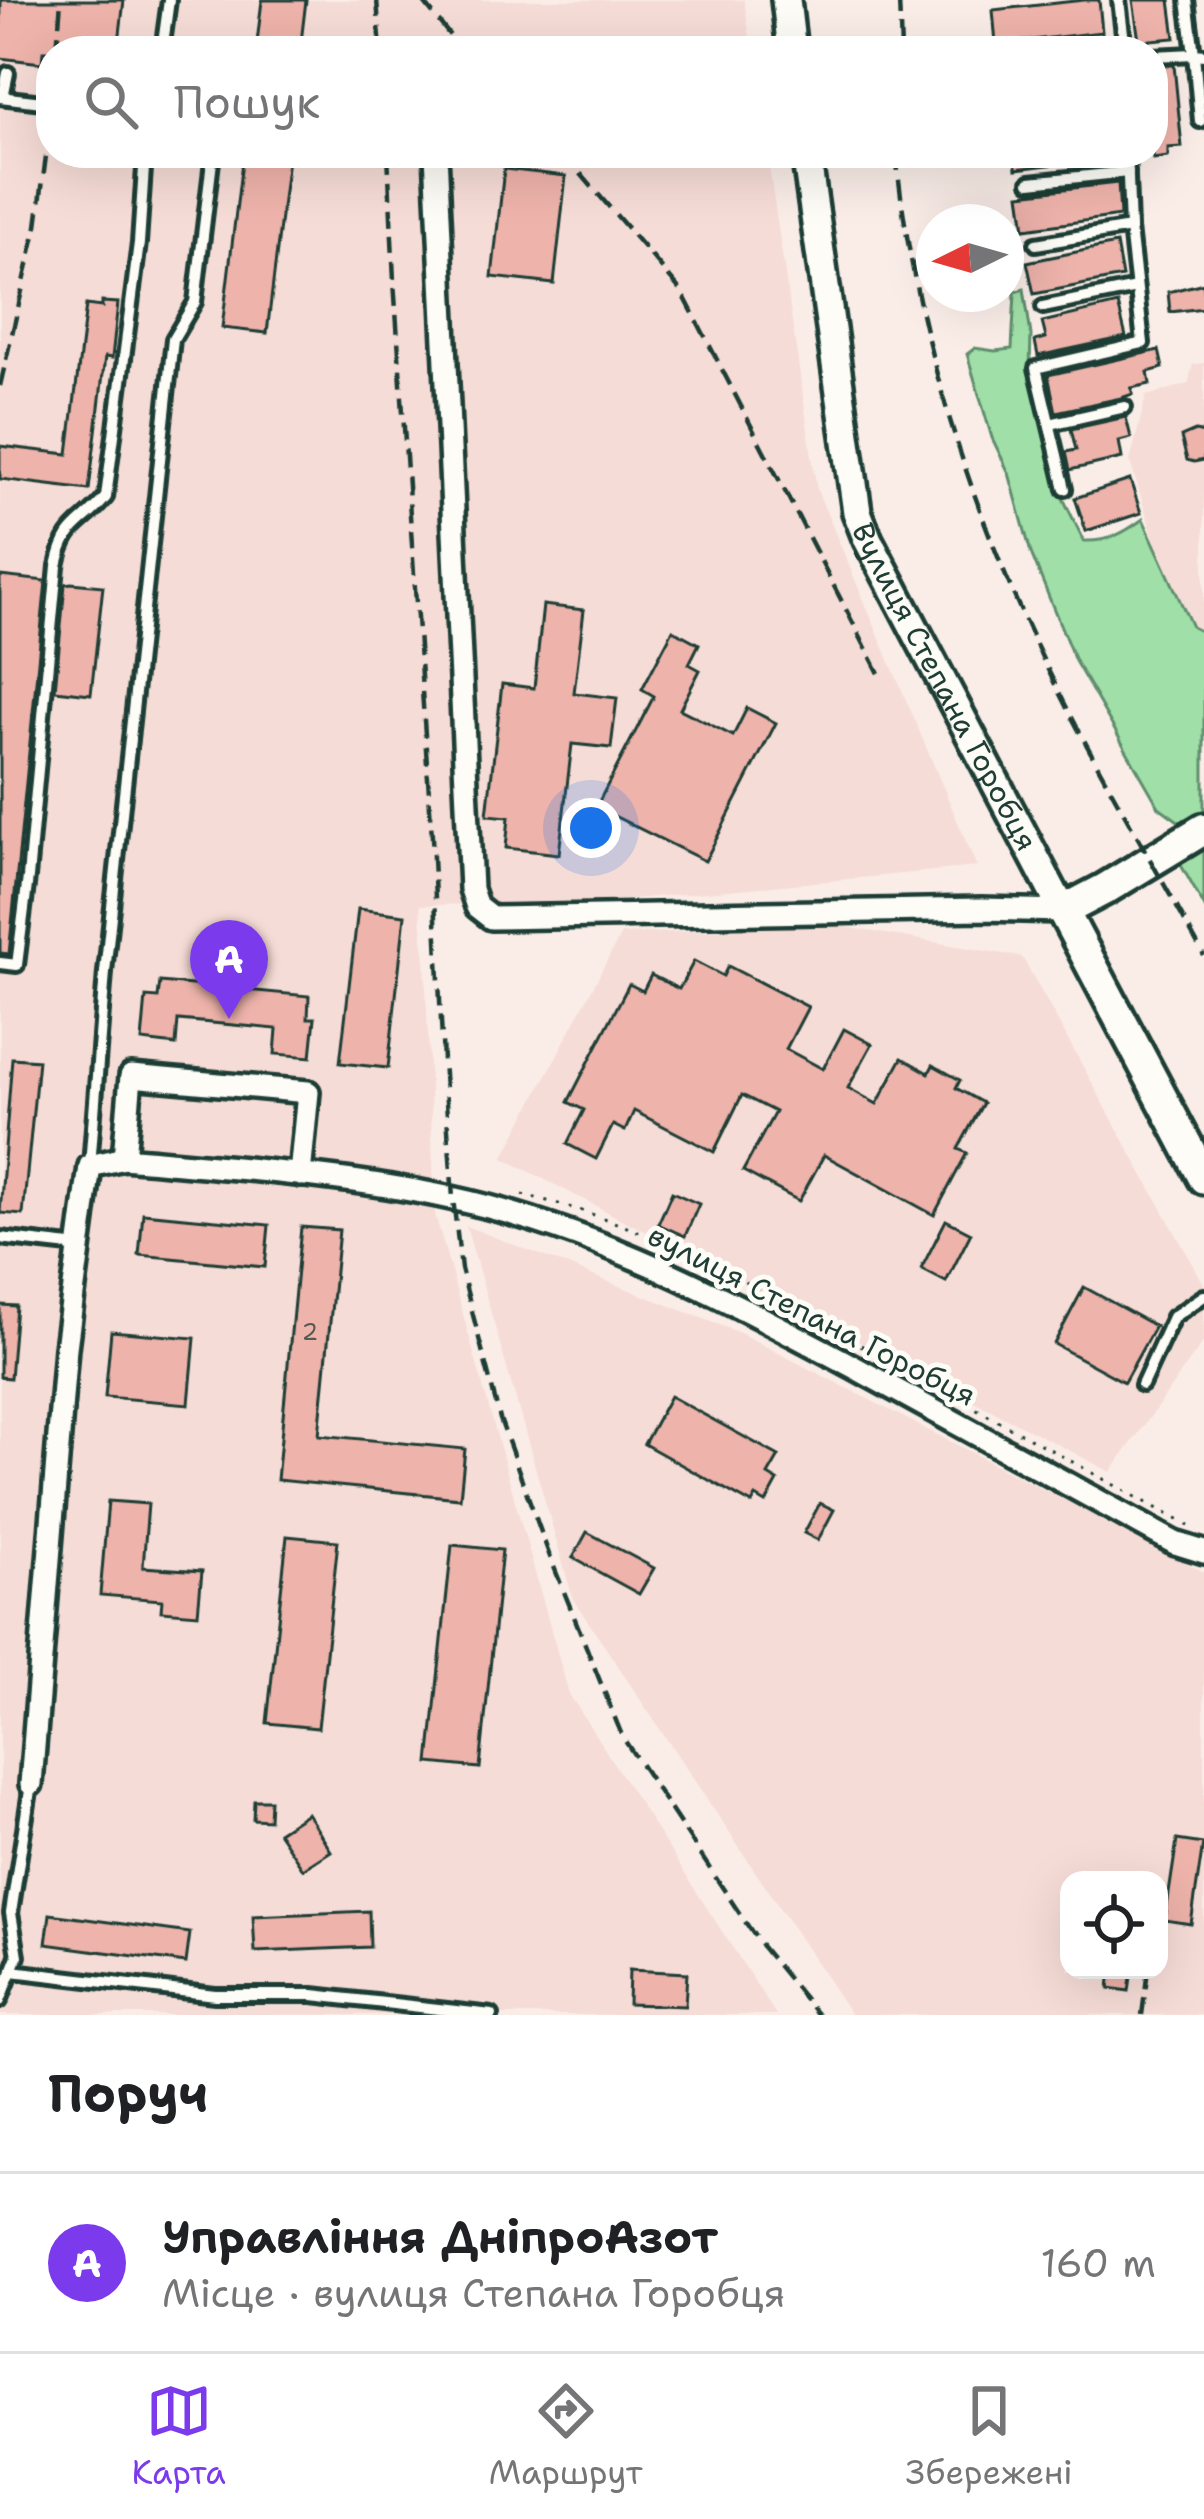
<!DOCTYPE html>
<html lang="uk">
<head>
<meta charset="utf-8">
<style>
	:root { --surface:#fff; --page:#f6f6f6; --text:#202124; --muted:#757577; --line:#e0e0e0; --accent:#7c3aed }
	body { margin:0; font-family:"Shantell Sans",sans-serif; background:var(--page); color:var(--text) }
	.controls { position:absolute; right:36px; bottom:36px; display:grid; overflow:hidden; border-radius:24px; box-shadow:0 12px 48px #0002 }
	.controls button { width:108px; height:108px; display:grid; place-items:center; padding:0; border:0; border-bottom:3px solid var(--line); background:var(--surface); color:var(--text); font:60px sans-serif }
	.compass { position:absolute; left:916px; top:204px; width:108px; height:108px; border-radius:50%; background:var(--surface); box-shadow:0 12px 48px #0002; rotate:265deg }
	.you { position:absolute; left:591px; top:828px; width:42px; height:42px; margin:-30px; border:9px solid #fff; border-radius:50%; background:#1a73e8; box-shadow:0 0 0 18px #1a73e833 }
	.badge { display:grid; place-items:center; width:78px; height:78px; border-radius:50%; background:var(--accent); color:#fff; font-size:39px; font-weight:700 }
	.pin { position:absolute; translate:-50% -99px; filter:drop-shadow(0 3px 6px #0008) }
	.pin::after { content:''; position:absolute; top:63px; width:42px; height:36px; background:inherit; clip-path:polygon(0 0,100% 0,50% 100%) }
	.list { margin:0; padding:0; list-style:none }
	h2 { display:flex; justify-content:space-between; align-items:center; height:156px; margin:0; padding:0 48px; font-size:51px }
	h2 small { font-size:39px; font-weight:400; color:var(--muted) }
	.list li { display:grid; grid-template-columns:78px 1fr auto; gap:36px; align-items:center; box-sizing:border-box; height:180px; padding:0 48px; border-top:3px solid var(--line) }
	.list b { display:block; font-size:45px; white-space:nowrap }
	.list p { margin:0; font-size:39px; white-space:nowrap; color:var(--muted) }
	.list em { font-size:39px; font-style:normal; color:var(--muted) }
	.icon { flex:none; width:66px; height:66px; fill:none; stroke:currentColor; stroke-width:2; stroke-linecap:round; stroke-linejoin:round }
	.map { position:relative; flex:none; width:1204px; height:2015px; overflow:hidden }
	.search { position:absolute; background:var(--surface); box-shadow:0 12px 48px #0002; left:36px; right:36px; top:36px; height:132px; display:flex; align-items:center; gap:30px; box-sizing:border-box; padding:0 42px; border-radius:48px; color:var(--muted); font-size:45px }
	.sheet { height:336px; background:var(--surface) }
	nav { display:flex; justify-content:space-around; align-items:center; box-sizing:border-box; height:168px; border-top:3px solid var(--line); background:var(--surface); font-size:33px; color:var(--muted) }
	nav a { display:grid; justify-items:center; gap:6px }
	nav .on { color:var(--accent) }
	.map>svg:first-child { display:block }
</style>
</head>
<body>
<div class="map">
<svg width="1204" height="2015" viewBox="0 0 1204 2015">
	<rect width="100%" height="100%" fill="#faede8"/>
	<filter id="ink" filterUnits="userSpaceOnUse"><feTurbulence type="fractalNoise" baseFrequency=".00833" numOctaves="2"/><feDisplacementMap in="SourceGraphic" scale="24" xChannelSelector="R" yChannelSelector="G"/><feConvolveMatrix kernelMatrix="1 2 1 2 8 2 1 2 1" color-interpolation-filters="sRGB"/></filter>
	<g filter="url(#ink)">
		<g fill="#f6dcd6" fill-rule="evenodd">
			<path d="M0,0H744L752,51H51V153H767L817,490L977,867L589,903L420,905L425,960L435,1214L569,1694L776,2015H0Z"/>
			<path d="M1204,363V644L1188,648L1130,462L1146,396L1188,384L1193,364Z"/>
			<path d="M833,925L1022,957L1204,1284V1341L1111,1472L503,1158L621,934Z"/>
			<path d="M466,1226L740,1333L1204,1572V2015H851L573,1599ZM1069,1880H1159V1970H1069Z"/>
		</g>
		<g fill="#a0dfa7" stroke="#608e6e" stroke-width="3">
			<path d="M1024,289L1031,335L1030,368L1059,490L1084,541C1108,542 1124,533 1143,519L1192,627L1204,633V812L1181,823L1159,807L1075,661L1031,553L1009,473L992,438L967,354L975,348L995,351L1012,349L1015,292Z"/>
			<path d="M1204,842V906L1177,858Z"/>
		</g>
		<g fill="#eeb3ab" stroke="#1f3d34" stroke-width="3">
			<path d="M1,0H124L118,51H43L42,63L0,58Z"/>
			<path d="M262,0H306L300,51H256Z"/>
			<path d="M1084,0H1099L1102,32L996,44L993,10Z"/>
			<path d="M1133,0H1170L1175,38L1139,41Z"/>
			<path d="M1158,65H1174L1182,147L1168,148V157L1153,159V76L1159,75Z"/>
			<path d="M243,153L288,158L267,333L222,328Z"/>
			<path d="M1015,153H1073V162L1016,169Z"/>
			<path d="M504,169L566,176L554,284L492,277Z"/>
			<path d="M1118,183L1120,216L1025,229L1020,194Z"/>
			<path d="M1116,244L1122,277L1034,294L1027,262Z"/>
			<path d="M1204,283V308L1170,312L1168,292Z"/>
			<path d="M102,302L118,303L112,358L105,357L89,490L0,479V446L68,454L86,305L102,307Z"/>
			<path d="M1118,304L1126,337L1038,356L1035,341L1046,338L1042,322Z"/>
			<path d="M1159,350L1163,368L1148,372L1150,384L1131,388L1133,394L1121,398L1056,412L1048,375Z"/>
			<path d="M1126,417L1131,438L1119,441L1122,458L1070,470L1066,452L1076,450L1071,429Z"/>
			<path d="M1195,431L1204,433V460L1194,462L1187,460L1181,437Z"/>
			<path d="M1130,480L1141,513L1086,531L1075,498Z"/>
			<path d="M0,576L46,581L9,954L0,953Z"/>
			<path d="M71,583L103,586L91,694L55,690L65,584Z"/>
			<path d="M543,605L584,610L574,693L617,698L611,748L572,744L559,854L506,848L509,817L487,815L502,684L534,688Z"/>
			<path d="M673,630L699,644L689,664L700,670L680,709L733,736L747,708L776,723L705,861L596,807L654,696L642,689Z"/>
			<path d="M358,909L405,915L388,1068L340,1063Z"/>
			<path d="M694,961L723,976L728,966L808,1007L786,1049L823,1069L844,1029L872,1044L848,1088L877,1104L902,1058L929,1073L933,1065L960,1080L956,1088L983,1103L958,1149L967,1153L934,1215L824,1155L799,1201L743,1171L775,1112L742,1095L714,1152L634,1111L625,1131L613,1125L596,1159L567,1144L584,1110L568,1102L629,984L643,991L651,975L679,989Z"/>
			<path d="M160,982L309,996L308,1018H315L311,1057L275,1054L277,1029L178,1020L176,1045L142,1041L146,997L158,998Z"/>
			<path d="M12,1058L38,1060L23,1215L0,1213Z"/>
			<path d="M672,1192L699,1204L685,1236L658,1224Z"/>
			<path d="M143,1213L269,1225L265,1267L139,1255Z"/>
			<path d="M946,1220L971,1233L946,1282L921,1269Z"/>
			<path d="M301,1227L339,1230L319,1435L465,1449L460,1498L277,1480Z"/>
			<path d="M1084,1287L1155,1326L1124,1382L1054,1344Z"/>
			<path d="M0,1305L16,1306L10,1378L0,1377Z"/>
			<path d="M111,1331L195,1338L189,1404L105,1397Z"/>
			<path d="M670,1396L779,1456L768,1475L778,1481L766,1503L756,1497L752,1504L644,1444Z"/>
			<path d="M108,1501L148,1504L143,1567L202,1571L198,1614L161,1611L162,1600L100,1595Z"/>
			<path d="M820,1503L834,1510L818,1540L804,1533Z"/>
			<path d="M587,1532L654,1568L639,1594L573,1558Z"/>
			<path d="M287,1536L338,1541L318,1728L267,1723Z"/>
			<path d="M452,1545L502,1550L480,1768L429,1763Z"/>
			<path d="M254,1800H270L269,1820L253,1819Z"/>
			<path d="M307,1813L331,1851L303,1869L278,1832Z"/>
			<path d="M1177,1840L1203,1844L1191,1924L1165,1920Z"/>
			<path d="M369,1911L370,1947L255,1952L253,1916Z"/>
			<path d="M50,1914L190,1933L186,1963L46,1944Z"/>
			<path d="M629,1970L687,1973L685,2006L628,2004Z"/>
			<path d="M1111,1970H1132L1129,1991L1109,1988Z"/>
		</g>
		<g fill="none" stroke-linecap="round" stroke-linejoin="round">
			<defs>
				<g id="service">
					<path d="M1119,0L1125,50"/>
					<path d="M1187,0L1194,54L1204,55"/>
					<path d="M162,51L169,0"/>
					<path d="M1061,51L1124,44"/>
					<path d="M1153,56L1194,54L1200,121"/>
					<path d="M0,97L51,103"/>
					<path d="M3,97L8,73"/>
					<path d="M1030,182L1128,172"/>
					<path d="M1036,244L1130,228"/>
					<path d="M1043,307L1136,288"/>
					<path d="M1050,424L1125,407"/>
					<path d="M1065,489L1036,368L1143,343L1130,228L1127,153"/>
					<path d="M0,963L17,965L28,877L57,566C66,522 81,528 106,497L139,243L145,153"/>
					<path d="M90,1166L105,972L173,339L195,302L213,153"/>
					<path d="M0,1238L79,1247"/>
					<path d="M1142,1385L1173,1317L1204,1296"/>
					<path d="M12,1971L215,1995H313L492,2015"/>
					<path d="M0,2001L18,1956L11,1913L31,1784"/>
				</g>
				<g id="minor">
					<path d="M436,153L471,889L477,907L491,918L982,909L1063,911"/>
					<path d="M300,1175L308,1092L131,1076L124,1158C233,1168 344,1175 451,1198C595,1229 726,1298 854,1367C961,1425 1068,1484 1175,1543L1204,1552"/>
					<path d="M31,1784L66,1348L90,1166L124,1158"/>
				</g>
				<g id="tertiary">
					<path d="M786,0L792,51"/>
					<path id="s1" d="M806,153L857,512L868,540L1063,911"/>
				</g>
				<path id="secondary" d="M1204,829L1105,889L1063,911L1204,1178"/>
			</defs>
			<use href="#service" stroke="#1f3d34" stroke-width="20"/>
			<use href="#minor" stroke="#1f3d34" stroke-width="30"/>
			<use href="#tertiary" stroke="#1f3d34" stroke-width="36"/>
			<use href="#secondary" stroke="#1f3d34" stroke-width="39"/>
			<path stroke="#1f3d34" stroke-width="3" stroke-dasharray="3 9" stroke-linecap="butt" d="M522,1195C645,1221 757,1288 866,1348C974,1407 1081,1467 1189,1526"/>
			<use href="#service" stroke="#fdfcf7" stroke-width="10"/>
			<use href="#minor" stroke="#fdfcf7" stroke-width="21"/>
			<use href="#tertiary" stroke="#fdfcf7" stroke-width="27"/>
			<use href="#secondary" stroke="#fdfcf7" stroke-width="30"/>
			<g stroke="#1f3d34" stroke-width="4.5" stroke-dasharray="18 9" stroke-linecap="butt">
				<path d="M377,0L381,51"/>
				<path d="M422,0L462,51"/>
				<path d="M899,0L901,51"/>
				<path d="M57,51L61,0"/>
				<path d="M388,153L394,281L432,837L443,1061L453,1198L461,1269L500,1419L550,1557L623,1738L762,1947L818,2015"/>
				<path d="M563,153L682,292L882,679"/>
				<path d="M896,153C915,345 979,537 1067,708C1111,792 1159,874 1204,956"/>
				<path d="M0,386L37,226L51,117"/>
				<path d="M1142,2015L1148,1970"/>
			</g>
		</g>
	</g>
	<g text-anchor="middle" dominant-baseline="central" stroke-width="10" stroke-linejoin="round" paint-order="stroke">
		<g font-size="24" fill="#535a52">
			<text x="310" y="1332">2</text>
		</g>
		<g font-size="30" fill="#1f3d34" stroke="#fdfcf7">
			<text stroke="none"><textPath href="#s1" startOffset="558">Вулиця Степана Горобця</textPath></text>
			<text transform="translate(812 1315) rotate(27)">вулиця Степана Горобця</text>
		</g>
	</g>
</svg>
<div class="controls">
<button><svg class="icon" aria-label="locate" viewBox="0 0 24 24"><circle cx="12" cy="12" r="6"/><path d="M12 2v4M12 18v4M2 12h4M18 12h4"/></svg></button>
</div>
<svg class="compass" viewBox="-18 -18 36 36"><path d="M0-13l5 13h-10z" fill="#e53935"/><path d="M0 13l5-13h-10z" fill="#757577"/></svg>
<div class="you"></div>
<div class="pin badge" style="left:229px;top:1019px">A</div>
<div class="search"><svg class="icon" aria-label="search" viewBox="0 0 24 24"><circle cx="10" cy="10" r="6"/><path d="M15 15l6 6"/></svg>Пошук</div>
</div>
<section class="sheet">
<h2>Поруч<small></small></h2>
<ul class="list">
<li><span class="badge">A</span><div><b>Управління ДніпроАзот</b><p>Місце · вулиця Степана Горобця</p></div><em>160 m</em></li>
</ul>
</section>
<nav>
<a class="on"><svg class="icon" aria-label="map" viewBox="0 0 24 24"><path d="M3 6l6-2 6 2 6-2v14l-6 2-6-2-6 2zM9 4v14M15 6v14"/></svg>Карта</a>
<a><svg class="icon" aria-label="directions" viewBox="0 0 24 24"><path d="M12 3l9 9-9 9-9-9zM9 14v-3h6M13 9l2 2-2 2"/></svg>Маршрут</a>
<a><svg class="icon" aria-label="saved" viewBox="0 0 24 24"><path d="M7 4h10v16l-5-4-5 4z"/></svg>Збережені</a>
</nav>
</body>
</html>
